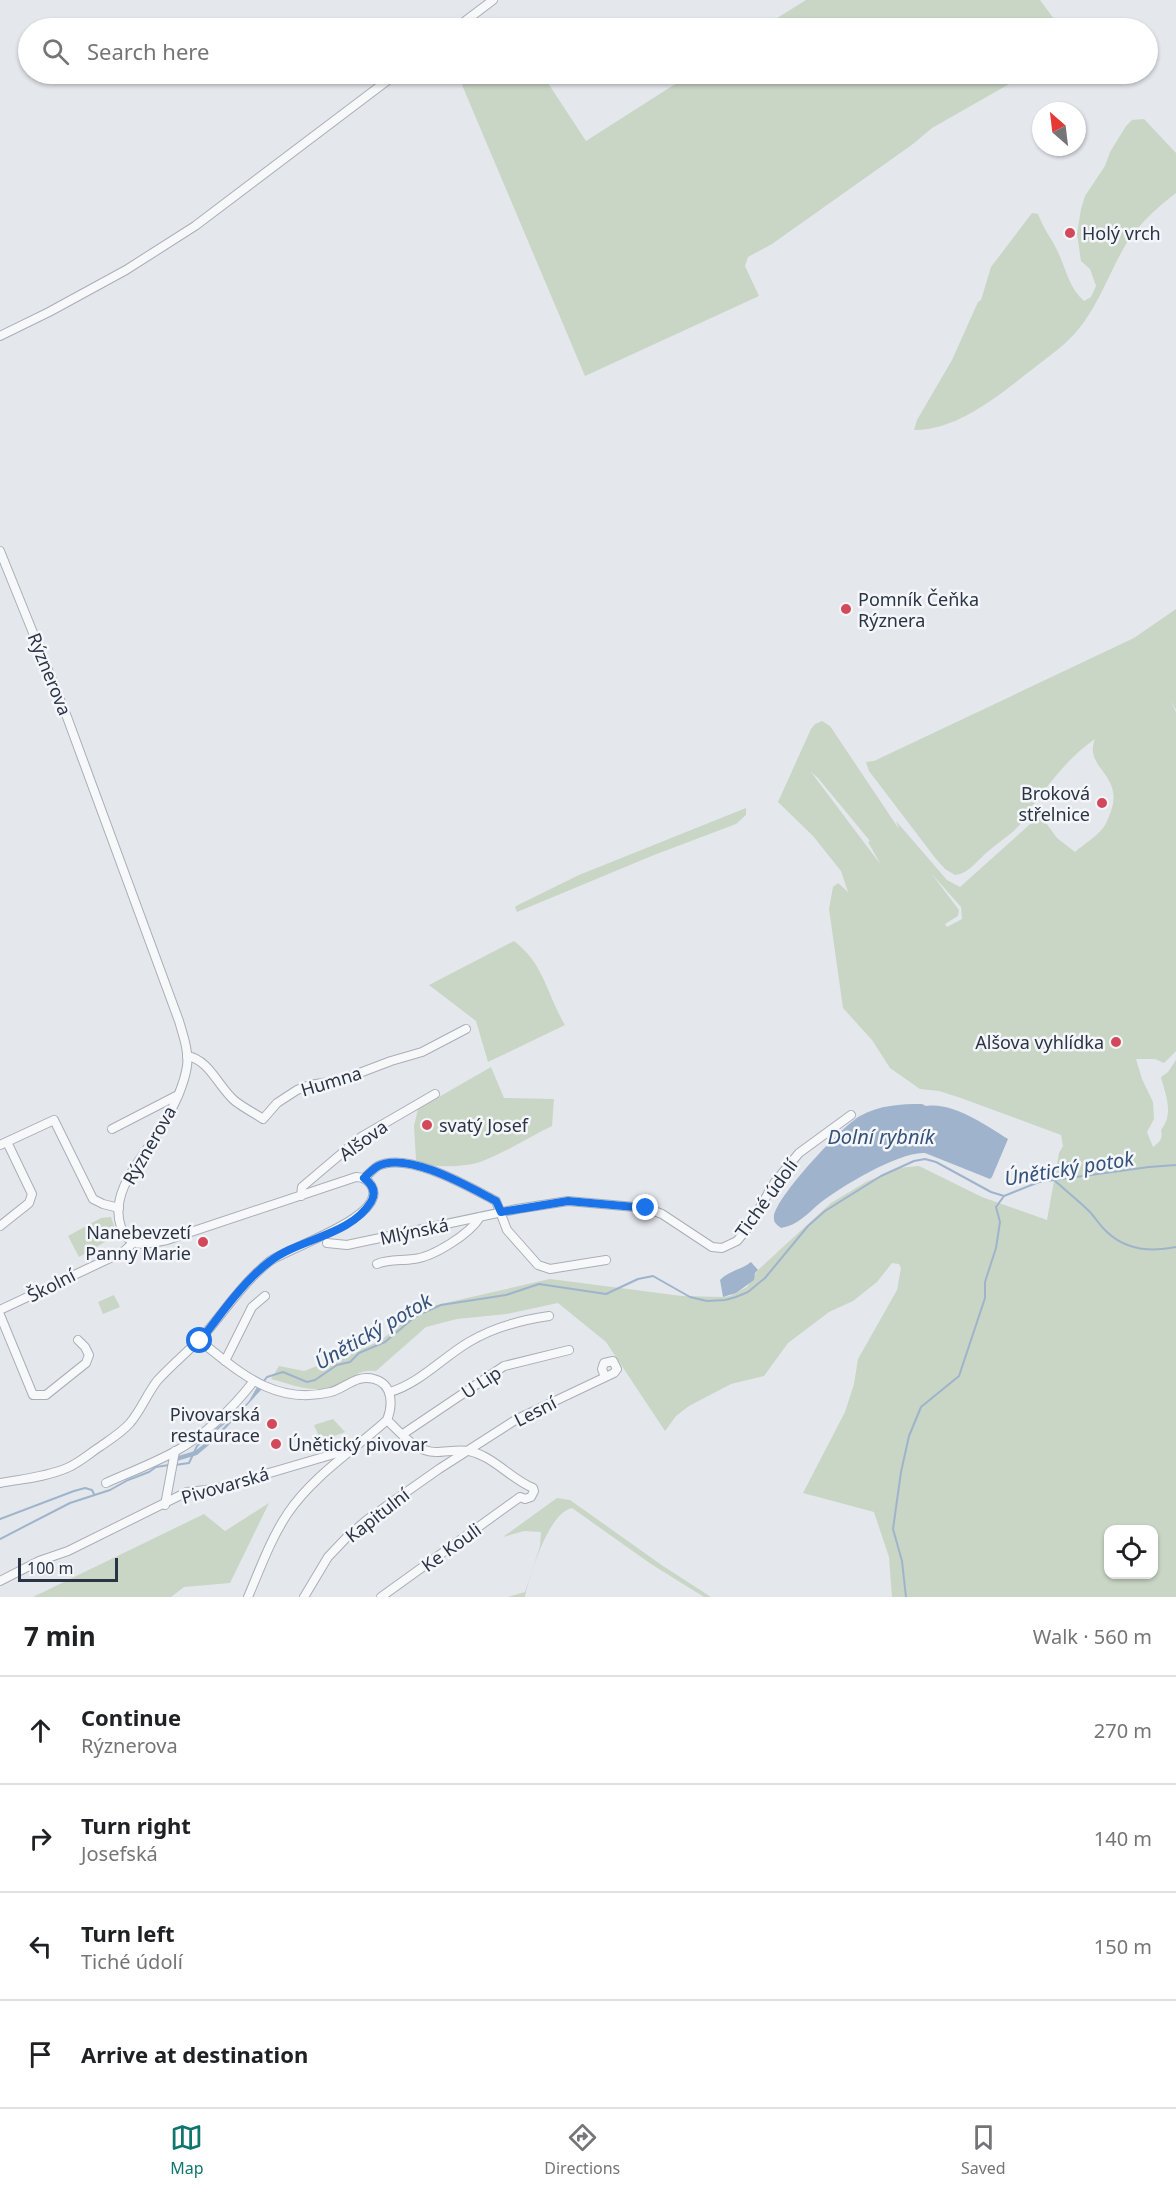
<!DOCTYPE html>
<html lang="en">
<head>
<meta charset="utf-8">
<style>
	:root { --surface:#fff; --page:#f6f6f6; --text:#202124; --muted:#757577; --line:#e0e0e0; --accent:#0f766e }
	body { margin:0; font-family:"Noto Sans",sans-serif; background:var(--page); color:var(--text) }
	.controls { position:absolute; right:18px; bottom:18px; display:grid; overflow:hidden; border-radius:12px; box-shadow:0 2px 4px #0004 }
	.controls button { width:54px; height:54px; display:grid; place-items:center; padding:0; border:0; border-bottom:2px solid var(--line); background:var(--surface); color:var(--text); font:30px sans-serif }
	.compass { position:absolute; left:1032px; top:102px; width:54px; height:54px; border-radius:50%; background:var(--surface); box-shadow:0 2px 4px #0004; rotate:332deg }
	.scale { position:absolute; left:18px; bottom:15px; width:100px; box-sizing:border-box; padding-left:6px; border:3px solid #2b3445; border-top:0; font-size:16px; line-height:21px; white-space:nowrap; color:#2b3445; -webkit-text-stroke:4px #f4f6f9; paint-order:stroke }
	.stop { position:absolute; width:18px; height:18px; margin:-14px; border:4px solid #1a73e8; border-radius:50%; background:#fff }
	.stop.end { background:#1a73e8; border-color:#fff; box-shadow:0 2px 6px #0008 }
	.list { margin:0; padding:0; list-style:none }
	h2 { display:flex; justify-content:space-between; align-items:center; height:78px; margin:0; padding:0 24px; font-size:26px }
	h2 small { font-size:20px; font-weight:400; color:var(--muted) }
	.list li { display:grid; grid-template-columns:39px 1fr auto; gap:18px; align-items:center; box-sizing:border-box; height:108px; padding:0 24px; border-top:2px solid var(--line) }
	.list b { display:block; font-size:22px; white-space:nowrap }
	.list p { margin:0; font-size:20px; white-space:nowrap; color:var(--muted) }
	.list em { font-size:20px; font-style:normal; color:var(--muted) }
	.icon { flex:none; width:33px; height:33px; fill:none; stroke:currentColor; stroke-width:2; stroke-linecap:round; stroke-linejoin:round }
	.map { position:relative; flex:none; width:1176px; height:1597px; overflow:hidden }
	.search { position:absolute; background:var(--surface); box-shadow:0 2px 4px #0004; left:18px; right:18px; top:18px; height:66px; display:flex; align-items:center; gap:15px; box-sizing:border-box; padding:0 21px; border-radius:33px; color:var(--muted); font-size:22px }
	.sheet { height:510px; background:var(--surface) }
	nav { display:flex; justify-content:space-around; align-items:center; box-sizing:border-box; height:84px; border-top:2px solid var(--line); background:var(--surface); font-size:16px; color:var(--muted) }
	nav a { display:grid; justify-items:center; gap:3px }
	nav .on { color:var(--accent) }
	.map>svg:first-child { display:block }
</style>
</head>
<body>
<div class="map">
<svg width="1176" height="1597" viewBox="0 0 1176 1597">
	<rect width="100%" height="100%" fill="#e4e7ec"/>
	<g fill="#c9d6c5" fill-rule="evenodd">
		<path d="M806,0H1040L1057,23L1056,28H761Z"/>
		<path d="M477,74H542L586,141L691,74H1027L932,128L913,144L772,244L748,257L745,266L759,296L585,376L462,85Z"/>
		<path d="M1144,119L1176,153V193C1155,209 1133,229 1121,253C1109,275 1099,301 1084,322C1071,341 1052,354 1034,368C1000,394 959,430 914,430L917,420L952,360L978,302L981,300L991,267L1032,213L1038,214C1043,228 1052,239 1058,252C1066,269 1069,288 1084,301L1091,297L1096,286L1090,269L1081,261L1077,234L1081,209L1085,196L1105,166L1110,152L1126,126L1132,120Z"/>
		<path d="M1176,609V710L1170,700L1176,712V1051L1164,1063L1155,1059H1136L1142,1079L1153,1102L1154,1119L1147,1132L1153,1147C1160,1142 1163,1139 1161,1130C1174,1113 1166,1097 1161,1077L1168,1072L1176,1060V1597H892L889,1557L874,1512L803,1493L845,1412L854,1384L858,1359L897,1290L901,1268L899,1264L892,1263L877,1282L853,1301L829,1312L788,1343L764,1376L731,1384L689,1406L676,1416L665,1431L606,1342L558,1303L507,1314L457,1319L426,1327L376,1371C357,1369 356,1377 341,1384C318,1396 294,1385 271,1379L279,1366L304,1371L357,1351L380,1341L414,1314L432,1306L550,1279L682,1296L723,1297L730,1296L747,1287L758,1270L831,1203L866,1182L898,1168L919,1166L982,1197L1047,1220L1059,1153L1063,1146L1061,1135L961,1098L939,1091L920,1089L890,1068L872,1040L843,1008L829,909L833,887L838,883L848,892L841,871L813,836L778,802L811,729L815,724L822,721L830,726L899,829L896,821L947,880L960,887L1038,817L1043,819L1057,838L1075,852C1084,844 1096,837 1103,828C1107,823 1109,816 1111,811C1124,774 1083,768 1095,739C1071,755 1051,781 1034,804C1031,810 1028,816 1024,820C1013,834 998,842 985,854C975,863 969,873 955,875L945,869L936,859L869,771L866,762L874,761L1134,638ZM811,772L818,778L870,841L868,842L881,865ZM931,873L961,907L962,919L947,927L945,924L958,916L959,910ZM1108,1530H1154V1574H1108Z"/>
		<path d="M746,808V815L736,824L654,855L517,912L515,907L518,905L579,875Z"/>
		<path d="M514,941C545,965 546,993 565,1025L488,1062L476,1021L429,985Z"/>
		<path d="M491,1067L504,1098L554,1099L552,1126C531,1136 501,1155 480,1162C465,1167 429,1169 416,1160L414,1126L418,1109Z"/>
		<path d="M111,1217L117,1235L79,1257L68,1236L101,1218Z"/>
		<path d="M114,1295L120,1307L103,1314L98,1302Z"/>
		<path d="M333,1419L345,1432L321,1441L314,1425Z"/>
		<path d="M557,1498L570,1500L663,1566L711,1597H704L651,1564L572,1508C549,1512 529,1576 525,1597H508L525,1592L540,1546L541,1532L524,1531L503,1537Z"/>
		<path d="M269,1503L230,1583L184,1587L171,1597H33L204,1514L225,1531Z"/>
	</g>
	<g fill="#9fb4cc">
		<path d="M922,1104L926,1106C954,1102 985,1125 1008,1139L992,1177L990,1179L925,1153C900,1151 840,1187 820,1203C807,1214 798,1225 781,1228C777,1225 773,1222 774,1217C774,1199 842,1126 860,1116C880,1105 900,1104 922,1104Z"/>
		<path d="M751,1262L758,1270L755,1273L754,1280L736,1293L723,1297L720,1280C728,1271 741,1270 751,1262Z"/>
		<path d="M261,1380L266,1382L261,1390L216,1439L197,1455L177,1461L178,1456L195,1451L218,1433L249,1401Z"/>
	</g>
	<g fill="none" stroke-linecap="round" stroke-linejoin="round">
		<g stroke="#9fb4cc" stroke-width="2">
			<path d="M1054,1180C1065,1190 1078,1200 1089,1211C1095,1217 1100,1226 1107,1232C1126,1250 1152,1252 1176,1247"/>
			<path d="M263,1382L267,1377L283,1372L307,1382L315,1380L337,1365L350,1362L359,1353L385,1342L416,1316L441,1305L506,1295L539,1284L606,1294L638,1279L653,1276L690,1297L707,1301L725,1300L736,1297L748,1292L765,1278L808,1226L825,1211L881,1176L914,1161L925,1159L936,1162L991,1192L1004,1196L1039,1182L1149,1167L1176,1165"/>
			<path d="M175,1465L189,1463L197,1446L243,1407"/>
			<path d="M0,1519L74,1491L85,1488L92,1490L94,1494"/>
			<path d="M0,1539L70,1503L110,1490L128,1480L149,1472L156,1467L169,1465"/>
			<path d="M906,1597L902,1561L893,1529L901,1472L909,1436L921,1407L959,1376L985,1298V1282L996,1248L1000,1222L996,1207L1004,1196"/>
		</g>
		<defs>
			<g id="minor">
				<path d="M456,28L493,0"/>
				<path d="M0,336L49,312L126,270L195,226L396,74"/>
				<path d="M0,551L67,717L179,1021C183,1035 189,1051 187,1066C184,1086 173,1108 163,1125C146,1155 108,1190 121,1227C129,1250 149,1244 167,1240L356,1177C362,1177 367,1179 371,1185C391,1216 287,1248 270,1261C246,1280 228,1306 209,1329C193,1348 173,1363 157,1381C147,1394 141,1410 130,1423C122,1432 111,1439 101,1446C90,1453 79,1463 67,1468C46,1477 22,1479 0,1483"/>
				<path d="M187,1056C209,1059 219,1088 235,1101C244,1108 254,1113 263,1119L277,1103L297,1090L310,1085L341,1080L391,1061L422,1052L466,1029"/>
				<path d="M112,1129L178,1095"/>
				<path d="M0,1145L54,1120L93,1199L103,1204L119,1208"/>
				<path d="M364,1178C368,1175 373,1169 378,1166C408,1151 469,1187 496,1201L507,1230L538,1265L550,1269L606,1260"/>
				<path d="M301,1196L302,1187L361,1137L435,1094"/>
				<path d="M0,1226L29,1203L32,1194L7,1142"/>
				<path d="M327,1243L347,1245L517,1209L568,1201L646,1208L662,1214L712,1247L722,1248L737,1241L747,1229L775,1182L799,1153L851,1115"/>
				<path d="M377,1264C389,1259 401,1261 414,1259C433,1257 470,1234 480,1217"/>
				<path d="M0,1310L123,1252L133,1243"/>
				<path d="M0,1315L33,1395H46L86,1363L89,1355L85,1347L78,1340"/>
				<path d="M200,1341C240,1372 274,1406 331,1392C345,1388 357,1374 374,1379C393,1384 393,1405 387,1420C354,1450 313,1476 288,1513C271,1538 260,1569 248,1597"/>
				<path d="M225,1361L252,1307L265,1296"/>
				<path d="M390,1392C420,1383 442,1358 469,1342C494,1327 521,1320 549,1316"/>
				<path d="M403,1434L504,1366L569,1350"/>
				<path d="M106,1483C128,1473 152,1464 174,1452C203,1437 233,1408 253,1382"/>
				<path d="M165,1505L175,1451"/>
				<path d="M0,1581L39,1561L68,1551L187,1492L215,1489L351,1449"/>
				<path d="M304,1597L328,1557L347,1537L368,1519L439,1469L517,1419L614,1373L617,1369L613,1361L604,1363L602,1369L605,1377"/>
				<path d="M381,1597L520,1497L525,1499L531,1497L534,1491L533,1488C511,1479 493,1456 469,1451C459,1449 446,1452 436,1452C415,1452 401,1433 387,1420"/>
			</g>
		</defs>
		<use href="#minor" stroke="#a9aeb7" stroke-width="10"/>
		<use href="#minor" stroke="#f7f8fa" stroke-width="8"/>
	</g>
	<g fill="none" stroke-linecap="round" stroke-linejoin="round">
		<path stroke="#1a73e8" stroke-width="8" d="M200,1341C221,1314 242,1283 269,1262C300,1238 350,1236 371,1202C377,1192 372,1184 364,1178C368,1174 373,1169 378,1166C408,1151 469,1187 496,1201L501,1212L568,1201L646,1208"/>
	</g>
	<g fill="#d1495b" stroke="#f4f6f9" stroke-width="2">
		<circle cx="1070" cy="233" r="6"/>
		<circle cx="846" cy="609" r="6"/>
		<circle cx="1102" cy="803" r="6"/>
		<circle cx="1116" cy="1042" r="6"/>
		<circle cx="427" cy="1125" r="6"/>
		<circle cx="203" cy="1242" r="6"/>
		<circle cx="272" cy="1424" r="6"/>
		<circle cx="276" cy="1444" r="6"/>
	</g>
	<g text-anchor="middle" dominant-baseline="central" stroke-width="5" stroke-linejoin="round" paint-order="stroke">
		<g font-size="18" fill="#2b3445" stroke="#f4f6f9" text-anchor="start">
			<text x="1082" y="233">Holý vrch</text>
			<text x="858" y="599">Pomník Čeňka<tspan x="858" dy="21">Rýznera</tspan></text>
			<text x="1090" y="793" text-anchor="end">Broková<tspan x="1090" dy="21">střelnice</tspan></text>
			<text x="1104" y="1042" text-anchor="end">Alšova vyhlídka</text>
			<text x="439" y="1125">svatý Josef</text>
			<text x="191" y="1232" text-anchor="end">Nanebevzetí<tspan x="191" dy="21">Panny Marie</tspan></text>
			<text x="260" y="1414" text-anchor="end">Pivovarská<tspan x="260" dy="21">restaurace</tspan></text>
			<text x="288" y="1444">Únětický pivovar</text>
		</g>
		<g font-size="18" fill="#2b3445" stroke="#f4f6f9">
			<text transform="translate(50 674) rotate(68)">Rýznerova</text>
			<text transform="translate(331 1081) rotate(-17)">Humna</text>
			<text transform="translate(363 1140) rotate(-36)">Alšova</text>
			<text transform="translate(149 1145) rotate(-60)">Rýznerova</text>
			<text transform="translate(766 1198) rotate(-54)">Tiché údolí</text>
			<text transform="translate(414 1231) rotate(-12)">Mlýnská</text>
			<text transform="translate(51 1285) rotate(-27)">Školní</text>
			<text transform="translate(481 1382) rotate(-33)">U Lip</text>
			<text transform="translate(535 1411) rotate(-27)">Lesní</text>
			<text transform="translate(225 1485) rotate(-16)">Pivovarská</text>
			<text transform="translate(377 1515) rotate(-38)">Kapitulní</text>
			<text transform="translate(451 1547) rotate(-36)">Ke Kouli</text>
		</g>
		<g font-size="20" font-style="italic" fill="#34527a" stroke="#f4f6f9">
			<text x="881" y="1136">Dolní rybník</text>
			<text transform="translate(1069 1168) rotate(-9)">Únětický potok</text>
			<text transform="translate(373 1331) rotate(-30)">Únětický potok</text>
		</g>
	</g>
</svg>
<div class="controls">
<button><svg class="icon" aria-label="locate" viewBox="0 0 24 24"><circle cx="12" cy="12" r="6"/><path d="M12 2v4M12 18v4M2 12h4M18 12h4"/></svg></button>
</div>
<svg class="compass" viewBox="-18 -18 36 36"><path d="M0-13l5 13h-10z" fill="#e53935"/><path d="M0 13l5-13h-10z" fill="#757577"/></svg>
<div class="scale">100 m</div>
<div class="stop" style="left:200px;top:1341px"></div>
<div class="stop end" style="left:646px;top:1208px"></div>
<div class="search"><svg class="icon" aria-label="search" viewBox="0 0 24 24"><circle cx="10" cy="10" r="6"/><path d="M15 15l6 6"/></svg>Search here</div>
</div>
<section class="sheet">
<h2>7 min<small>Walk · 560 m</small></h2>
<ul class="list">
<li><svg class="icon" aria-label="ahead" viewBox="0 0 24 24"><path d="M12 20V5M6 11l6-6 6 6"/></svg><div><b>Continue</b><p>Rýznerova</p></div><em>270 m</em></li>
<li><svg class="icon" aria-label="right" viewBox="0 0 24 24"><path d="M7 20v-9h11M14 6l5 5-5 5"/></svg><div><b>Turn right</b><p>Josefská</p></div><em>140 m</em></li>
<li><svg class="icon" aria-label="left" viewBox="0 0 24 24"><path d="M17 20v-9H6M10 6l-5 5 5 5"/></svg><div><b>Turn left</b><p>Tiché údolí</p></div><em>150 m</em></li>
<li><svg class="icon" aria-label="arrive" viewBox="0 0 24 24"><path d="M6 21V4h12l-3 4 3 4H6"/></svg><div><b>Arrive at destination</b></div></li>
</ul>
</section>
<nav>
<a class="on"><svg class="icon" aria-label="map" viewBox="0 0 24 24"><path d="M3 6l6-2 6 2 6-2v14l-6 2-6-2-6 2zM9 4v14M15 6v14"/></svg>Map</a>
<a><svg class="icon" aria-label="directions" viewBox="0 0 24 24"><path d="M12 3l9 9-9 9-9-9zM9 14v-3h6M13 9l2 2-2 2"/></svg>Directions</a>
<a><svg class="icon" aria-label="saved" viewBox="0 0 24 24"><path d="M7 4h10v16l-5-4-5 4z"/></svg>Saved</a>
</nav>
</body>
</html>
